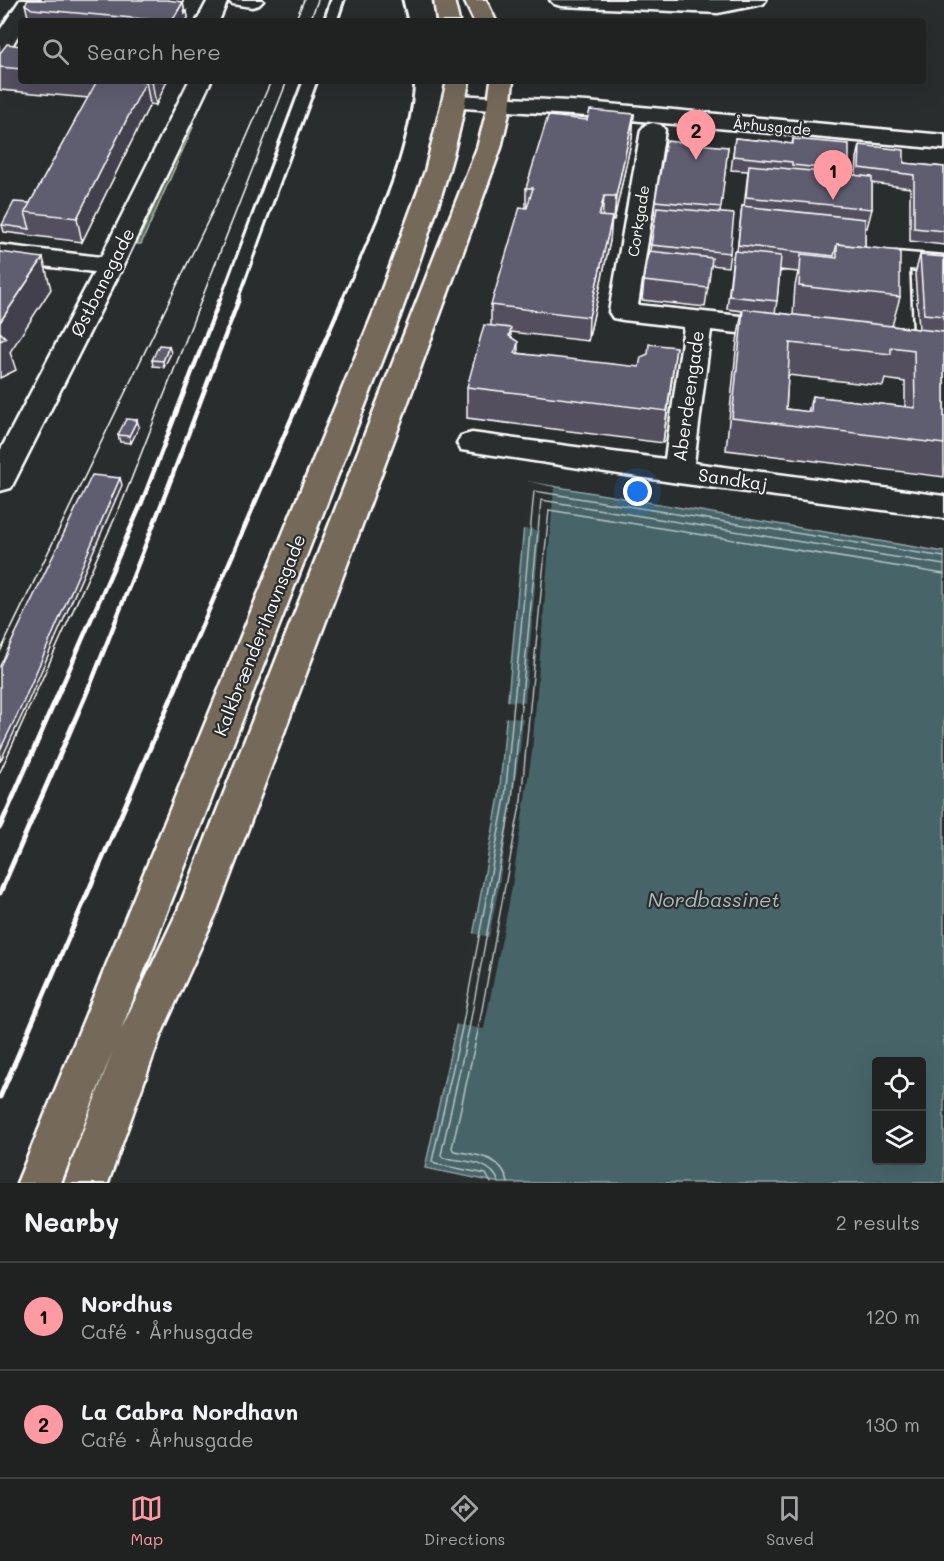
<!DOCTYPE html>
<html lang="en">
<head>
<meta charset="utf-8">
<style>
	:root { --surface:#202222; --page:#2d2f2f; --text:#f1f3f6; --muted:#a2a4a5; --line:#3d3f40; --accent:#ff9aa2 }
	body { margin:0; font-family:Mali,sans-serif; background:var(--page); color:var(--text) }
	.controls { position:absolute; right:18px; bottom:18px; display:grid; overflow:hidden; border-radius:6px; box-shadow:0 6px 24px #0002 }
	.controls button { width:54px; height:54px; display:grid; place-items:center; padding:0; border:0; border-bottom:2px solid var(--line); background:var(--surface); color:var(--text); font:30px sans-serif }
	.you { position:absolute; left:638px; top:492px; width:21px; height:21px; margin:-15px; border:4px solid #fff; border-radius:50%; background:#1a73e8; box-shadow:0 0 0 9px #1a73e833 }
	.badge { display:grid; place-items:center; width:39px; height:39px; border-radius:50%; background:var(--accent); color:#111; font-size:20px; font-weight:700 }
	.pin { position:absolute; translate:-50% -50px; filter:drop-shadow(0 2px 3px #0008) }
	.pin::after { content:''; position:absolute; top:32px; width:21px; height:18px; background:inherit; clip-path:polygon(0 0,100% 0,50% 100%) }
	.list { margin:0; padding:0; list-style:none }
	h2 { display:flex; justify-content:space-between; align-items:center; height:78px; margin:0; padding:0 24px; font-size:26px }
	h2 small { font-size:20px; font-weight:400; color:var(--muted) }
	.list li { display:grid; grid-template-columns:39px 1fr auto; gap:18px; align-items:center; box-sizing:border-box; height:108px; padding:0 24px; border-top:2px solid var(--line) }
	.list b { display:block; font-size:22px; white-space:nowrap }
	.list p { margin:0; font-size:20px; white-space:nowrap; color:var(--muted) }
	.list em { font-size:20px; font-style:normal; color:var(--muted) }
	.icon { flex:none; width:33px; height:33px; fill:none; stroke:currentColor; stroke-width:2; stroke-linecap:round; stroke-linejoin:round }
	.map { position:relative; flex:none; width:944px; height:1183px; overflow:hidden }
	.search { position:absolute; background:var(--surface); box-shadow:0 6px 24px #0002; left:18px; right:18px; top:18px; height:66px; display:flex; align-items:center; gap:15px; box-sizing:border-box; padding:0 21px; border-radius:6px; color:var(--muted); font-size:22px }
	.sheet { height:294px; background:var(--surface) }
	nav { display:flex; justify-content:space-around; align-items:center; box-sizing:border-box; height:84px; border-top:2px solid var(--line); background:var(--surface); font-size:16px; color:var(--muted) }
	nav a { display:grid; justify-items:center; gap:3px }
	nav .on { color:var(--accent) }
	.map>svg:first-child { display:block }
</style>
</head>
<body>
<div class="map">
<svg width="944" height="1183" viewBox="0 0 944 1183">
	<rect width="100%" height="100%" fill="#2a2d2e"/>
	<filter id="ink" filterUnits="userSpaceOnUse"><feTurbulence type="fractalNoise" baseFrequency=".0167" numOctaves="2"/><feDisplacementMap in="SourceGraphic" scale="12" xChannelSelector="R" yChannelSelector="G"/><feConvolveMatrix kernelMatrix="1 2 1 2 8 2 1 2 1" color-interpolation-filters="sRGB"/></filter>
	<g filter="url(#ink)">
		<path fill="#5a6c55" stroke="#acb6aa" stroke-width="1.5" d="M189,127H193L141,244H137Z"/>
		<path fill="#476569" stroke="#91a3a5" stroke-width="1.5" fill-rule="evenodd" d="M528,482L944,552V1183H500L425,1168L456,1027L499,797ZM876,1062H922V1160H876Z"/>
		<path fill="#2a2d2e" d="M527,481L554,487L532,752L511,893L484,1029L454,1024L471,933L489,937L498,891L520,749L523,719L503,717L505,701L525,702L540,530L521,529Z"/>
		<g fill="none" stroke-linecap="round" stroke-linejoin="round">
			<g stroke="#b5c1c3" stroke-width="1.5">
				<path d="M491,1183L486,1174L435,1164L432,1161L462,1028L505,798L534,491L944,557"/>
				<path d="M499,1183C492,1160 463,1161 443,1158L441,1155L469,1029L512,799L541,500L944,565"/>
				<path d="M508,1183C503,1156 477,1155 454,1151L452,1148L478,1031L521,800L549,510L944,574"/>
			</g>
			<defs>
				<g id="minor">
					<path d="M20,0H40L27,21H21V31L8,52L0,54V30Z"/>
					<path d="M208,0H228L219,21H197Z"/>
					<path d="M228,0H262L263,1L259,5L252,7L232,4Z"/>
					<path d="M550,0H766L763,4L718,13L561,6L554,4Z"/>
					<path d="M189,81H211L123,266L15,480L11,488L0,491V451L94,272L0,261V245L101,257Z"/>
					<path d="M456,95L587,102L944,135V149L587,116L448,107L444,102L448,97Z"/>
					<path d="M653,123L661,125L665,130L638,305L769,319L774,279L778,273C794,269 813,272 829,276L833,282L829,288L820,290L800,288L796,326L798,329L794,335L782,338L711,330L694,463L944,496V518L678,483L461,450L457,443L461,436L472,433L665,459L684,327L623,320L613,318L609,312L641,130L645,125Z"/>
					<path d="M896,252L944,256V272L909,269L912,343L908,349L898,352L888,349L884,343L883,260L887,254Z"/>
				</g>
				<g id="major">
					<path d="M434,0H454L459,21H437Z"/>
					<path d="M464,0H486L496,21H474Z"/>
					<path d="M447,81H469C456,163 427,238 400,316L121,1030L178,910L477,148L487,109L491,81H513L510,109L501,148L400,424L217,911L160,1037L108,1183H64L113,1050L61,1183H17L372,316L425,171Z"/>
				</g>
			</defs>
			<use href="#minor" stroke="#fff" stroke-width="5"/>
			<use href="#major" stroke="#fff" stroke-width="5"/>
			<use href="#minor" fill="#2a2d2e" fill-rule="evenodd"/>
			<use href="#major" fill="#746a5a" fill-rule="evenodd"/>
			<g stroke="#fff" stroke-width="1.5">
				<path d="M295,21L304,0"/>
				<path d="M310,21L318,0"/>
				<path d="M0,652L232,171L271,81"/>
				<path d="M0,772L123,500L287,81"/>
			</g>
			<g stroke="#fff" stroke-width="3">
				<path d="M402,0L407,21"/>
				<path d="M323,21L330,0"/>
				<path d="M338,21L345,0"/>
				<path d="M220,300L302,81"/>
				<path d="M238,300L318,81"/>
				<path d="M342,300C372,230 409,159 414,81"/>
			</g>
			<g stroke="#fff" stroke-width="4.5">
				<path d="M62,686L142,502L220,299"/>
				<path d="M90,686L167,490L239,299"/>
				<path d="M176,686L343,299"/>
			</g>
			<g stroke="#fff" stroke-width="5">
				<path d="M0,827L62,685"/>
				<path d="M0,893L90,685"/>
				<path d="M0,1097L177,685"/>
			</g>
		</g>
		<g fill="#52505f" stroke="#fff" stroke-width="1.5" fill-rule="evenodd">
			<path d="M183,2L184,11H187L188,18L186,21H29L25,4Z"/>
			<path d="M21,46V81H167L156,105L150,104L82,242L4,232L2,225L30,203L88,98L0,90V53Z"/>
			<path d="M634,114L632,138L614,220H611L610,241L588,341L511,332V337L518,342V353L672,379L663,443L467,418V387L491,326V305L526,208V188L587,120Z"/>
			<path d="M735,138L792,144L793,139L849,171L848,174L856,175L857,158L860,145L904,163L944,167V245L910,241V188L872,183V209L867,228H865V247L900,297L892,326L919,329L915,274L920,255L944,257V477L726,450L737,341L742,311L727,309L732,264L734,251H737L742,206L744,207L748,171L731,170ZM780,270L798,272L795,286L793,315L775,313L777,301ZM788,375L883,386L885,379L905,382V407L812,396L808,412L786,409Z"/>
			<path d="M728,147L720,213L730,253L728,267L711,265L705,307L642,300L644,281L650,251L656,214H654L655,201Z"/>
			<path d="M171,353L164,367L153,366L152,360Z"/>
			<path d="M139,427L131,443L120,442L118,435Z"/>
		</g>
		<g fill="#42414e" stroke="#fff" stroke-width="1.5">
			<path d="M183,2L185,14L187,11L188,18L186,21H172Z"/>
			<path d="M146,81L150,104L82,242L77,218Z"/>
			<path d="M152,81H167L156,105Z"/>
			<path d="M634,114L632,138L614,220L616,196Z"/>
			<path d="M604,196L602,220L599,216Z"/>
			<path d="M612,217L610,241L588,341L589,317Z"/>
			<path d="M43,258L51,289L10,352L16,370L0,378V322Z"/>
			<path d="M169,346L171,353L164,367L163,361Z"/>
			<path d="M676,347L672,379L663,443L667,411Z"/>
			<path d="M137,420L139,427L131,443L129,436Z"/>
			<path d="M120,478L122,485L24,711L0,762V750Z"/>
		</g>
		<g fill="#5f5d6f" stroke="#fff" stroke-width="1.5" fill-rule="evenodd">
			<path d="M28,0H167L183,2L172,21H166L32,9L25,4Z"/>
			<path d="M7,44L21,46V69L0,67V53Z"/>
			<path d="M97,81H146L77,218L25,212Z"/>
			<path d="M590,110L634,114L616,196H604L599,216L612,217L589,317L491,305L520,207L527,208L533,188H526L548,116L587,120Z"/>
			<path d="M735,138L793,144V139L849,144V171L792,165V162L733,156Z"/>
			<path d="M666,141L728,147L721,207L655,201Z"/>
			<path d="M860,145L904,150V163L944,167V231L914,228V175L859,168Z"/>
			<path d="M749,165L872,177V209L746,197Z"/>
			<path d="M14,202L30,203L25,212L30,229L2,225Z"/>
			<path d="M742,206L865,219V247L837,244L834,256L738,245Z"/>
			<path d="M657,207L734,214L730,253L651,245Z"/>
			<path d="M837,244L900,251V297L799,286L801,254L837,258Z"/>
			<path d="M649,251L712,258L708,288L644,281Z"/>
			<path d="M734,251L781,256L777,301L729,296Z"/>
			<path d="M0,252L43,258L0,322Z"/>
			<path d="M920,255L944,257V316L924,314Z"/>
			<path d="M743,309L944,332V444L732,418ZM790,343L891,354V347L914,350L915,408L812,396L811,412L786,409Z"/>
			<path d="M484,325L511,328L509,336L518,342L515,353L639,367L641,357L648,354L649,344L676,347L667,411L467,387Z"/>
			<path d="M0,332L6,338L0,341Z"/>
			<path d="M159,345L169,346L163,361L152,360Z"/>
			<path d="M126,419L137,420L129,436L118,435Z"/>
			<path d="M92,475L120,478L22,705L0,750V666Z"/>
		</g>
	</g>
	<g text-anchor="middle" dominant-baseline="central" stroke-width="4.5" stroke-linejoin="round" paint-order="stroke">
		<g font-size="15" fill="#fff" stroke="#2a2d2e">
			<text transform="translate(772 126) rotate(5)">Århusgade</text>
			<text transform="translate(638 221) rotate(-81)">Corkgade</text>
		</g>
		<g font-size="18" fill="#fff" stroke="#2a2d2e">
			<text transform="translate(102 282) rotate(-63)">Østbanegade</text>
			<text transform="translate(688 396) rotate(-82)">Aberdeengade</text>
			<text transform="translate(733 479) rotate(8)">Sandkaj</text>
			<text transform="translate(259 635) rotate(-68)">Kalkbrænderihavnsgade</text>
		</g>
		<g font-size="20" font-style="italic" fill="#acbabc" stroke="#2a2d2e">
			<text x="714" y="899">Nordbassinet</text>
		</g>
	</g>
</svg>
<div class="controls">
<button><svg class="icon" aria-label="locate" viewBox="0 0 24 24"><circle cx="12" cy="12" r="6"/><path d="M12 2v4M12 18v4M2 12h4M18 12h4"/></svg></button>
<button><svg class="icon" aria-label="layers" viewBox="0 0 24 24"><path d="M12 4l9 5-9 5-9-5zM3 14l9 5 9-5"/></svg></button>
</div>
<div class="you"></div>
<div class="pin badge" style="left:833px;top:200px">1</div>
<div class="pin badge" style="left:696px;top:160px">2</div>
<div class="search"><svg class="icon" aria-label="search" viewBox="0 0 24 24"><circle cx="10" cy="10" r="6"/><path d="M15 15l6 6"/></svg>Search here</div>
</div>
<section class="sheet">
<h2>Nearby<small>2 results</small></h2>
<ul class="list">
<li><span class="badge">1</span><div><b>Nordhus</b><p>Café · Århusgade</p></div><em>120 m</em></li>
<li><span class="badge">2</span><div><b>La Cabra Nordhavn</b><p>Café · Århusgade</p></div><em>130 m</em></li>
</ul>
</section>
<nav>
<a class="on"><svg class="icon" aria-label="map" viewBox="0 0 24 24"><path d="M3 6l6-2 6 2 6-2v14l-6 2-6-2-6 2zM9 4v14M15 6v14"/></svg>Map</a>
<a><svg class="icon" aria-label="directions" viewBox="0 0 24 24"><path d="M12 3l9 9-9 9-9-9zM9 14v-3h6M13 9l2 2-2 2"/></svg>Directions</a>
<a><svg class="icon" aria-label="saved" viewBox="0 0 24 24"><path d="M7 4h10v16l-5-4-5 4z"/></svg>Saved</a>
</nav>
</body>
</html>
